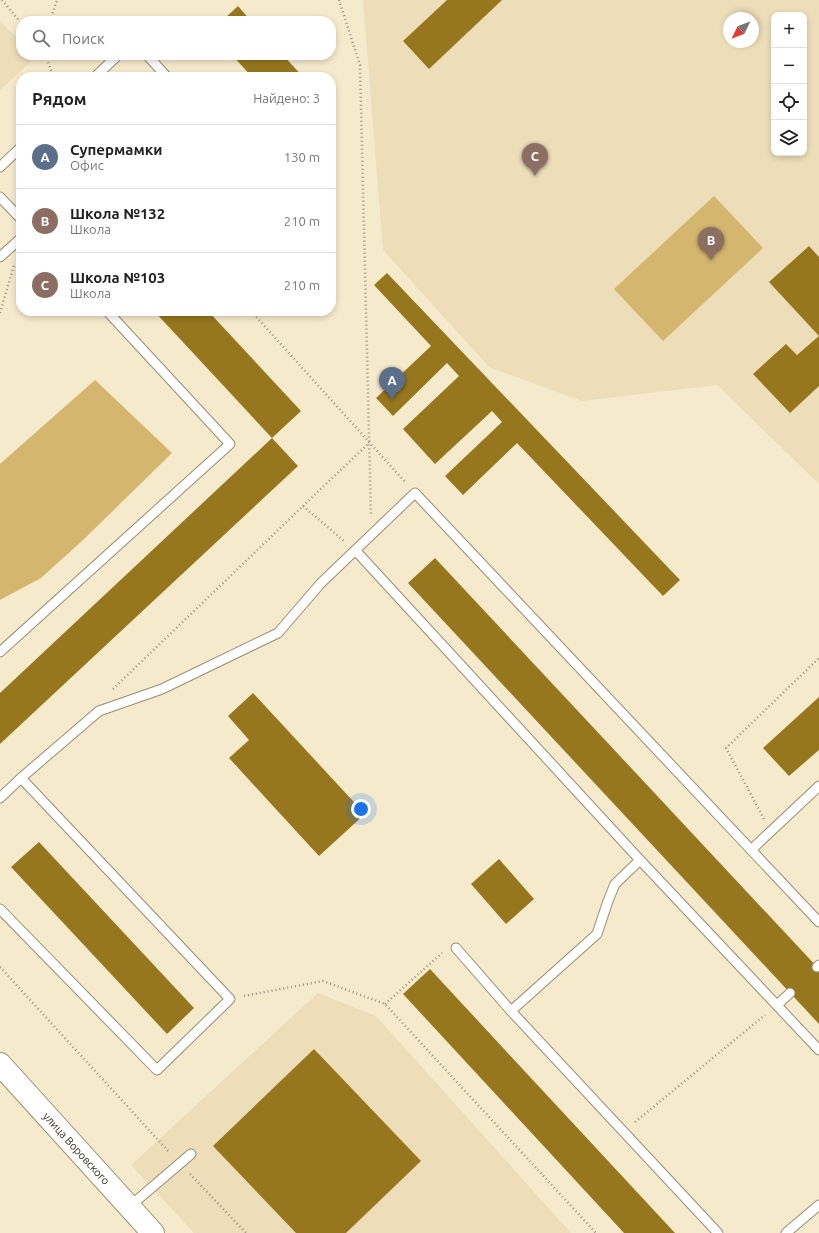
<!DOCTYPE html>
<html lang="ru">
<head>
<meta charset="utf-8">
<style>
	:root { --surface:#fff; --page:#f6f6f6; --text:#222; --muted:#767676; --line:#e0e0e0; --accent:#2563eb }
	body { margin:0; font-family:Ubuntu,sans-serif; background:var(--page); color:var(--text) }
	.controls { position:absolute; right:12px; top:12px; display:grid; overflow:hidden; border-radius:8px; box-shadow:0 2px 6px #0003 }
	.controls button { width:36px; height:36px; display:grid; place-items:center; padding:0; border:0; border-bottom:1px solid var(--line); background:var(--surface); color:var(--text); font:20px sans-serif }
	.compass { position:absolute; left:723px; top:12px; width:36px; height:36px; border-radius:50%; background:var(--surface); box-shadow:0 2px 6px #0003; rotate:227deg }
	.you { position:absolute; left:361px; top:809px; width:14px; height:14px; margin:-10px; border:3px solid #fff; border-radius:50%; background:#1a73e8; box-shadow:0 0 0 6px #1a73e833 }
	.badge { display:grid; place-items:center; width:26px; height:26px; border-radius:50%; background:var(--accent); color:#fff; font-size:13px; font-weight:700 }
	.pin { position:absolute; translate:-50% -33px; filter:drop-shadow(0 1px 2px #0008) }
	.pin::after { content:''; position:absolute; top:21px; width:14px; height:12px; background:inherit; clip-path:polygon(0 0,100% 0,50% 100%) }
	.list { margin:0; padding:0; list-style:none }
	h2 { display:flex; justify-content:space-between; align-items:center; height:52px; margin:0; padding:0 16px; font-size:17px }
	h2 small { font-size:13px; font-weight:400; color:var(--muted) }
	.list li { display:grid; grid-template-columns:26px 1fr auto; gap:12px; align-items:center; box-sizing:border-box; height:64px; padding:0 16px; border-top:1px solid var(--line) }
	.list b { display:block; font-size:15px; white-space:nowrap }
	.list p { margin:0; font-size:13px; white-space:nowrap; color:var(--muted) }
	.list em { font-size:13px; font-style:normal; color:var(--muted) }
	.icon { flex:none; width:22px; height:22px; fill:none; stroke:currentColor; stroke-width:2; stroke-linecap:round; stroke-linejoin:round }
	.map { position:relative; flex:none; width:819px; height:1233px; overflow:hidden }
	.search { position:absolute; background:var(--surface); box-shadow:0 2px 6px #0003; left:16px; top:16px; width:320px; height:44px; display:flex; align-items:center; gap:10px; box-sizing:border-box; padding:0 14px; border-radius:16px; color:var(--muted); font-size:15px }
	.panel { position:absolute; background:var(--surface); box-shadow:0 2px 6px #0003; left:16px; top:72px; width:320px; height:244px; border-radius:16px }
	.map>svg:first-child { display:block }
</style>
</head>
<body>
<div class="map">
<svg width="819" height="1233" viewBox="0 0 819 1233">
	<rect width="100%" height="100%" fill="#f6eacd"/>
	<g fill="#eddeb9" fill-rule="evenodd">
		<path d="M363,0H819V484L717,385L582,401L489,367L383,250ZM774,15H804V153H774ZM729,18H753V42H729Z"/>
		<path d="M0,21L21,42V55H34L36,57L0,90Z"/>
		<path d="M318,993L376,1016L571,1233H194L131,1165Z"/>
	</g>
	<g fill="#d5b66e">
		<path d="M714,196L763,248L663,341L614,289Z"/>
		<path d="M95,380L172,453L82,541L41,578L0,600V464Z"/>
	</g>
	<g fill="#97771e">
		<path d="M447,0H502L429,69L403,41Z"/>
		<path d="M238,6L251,21H222Z"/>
		<path d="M232,55H283L303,77H252Z"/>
		<path d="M809,246L819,257V386L790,413L753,374L786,344L797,355L819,336L769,282Z"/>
		<path d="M387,273L680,580L663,596L517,443L463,495L445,476L502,422L492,411L435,464L403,429L459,376L447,363L393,416L376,398L431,346L374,285Z"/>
		<path d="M154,311H208L301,411L272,438Z"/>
		<path d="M272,438L298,466L0,744V693Z"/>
		<path d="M435,558L819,969V1024L408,583Z"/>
		<path d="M253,693L365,814L319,856L229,758L249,740L228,716Z"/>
		<path d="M819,697V750L789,776L763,748Z"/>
		<path d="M39,842L194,1008L167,1034L11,867Z"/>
		<path d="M499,859L534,899L506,924L471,884Z"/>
		<path d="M430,969L505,1050L675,1233H624L403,994Z"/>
		<path d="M314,1049L421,1161L346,1233H296L213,1146Z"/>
	</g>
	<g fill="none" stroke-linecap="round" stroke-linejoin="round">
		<defs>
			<g id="lane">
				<path d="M147,55L167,77"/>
				<path d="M95,77L118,55"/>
				<path d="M0,167L21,147"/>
				<path d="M0,197L21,219"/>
				<path d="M0,257L21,238"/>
				<path d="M356,551L640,860L819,1050"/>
				<path d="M0,652L230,444L107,311"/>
				<path d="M21,778L99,711L162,689L278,633L321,583L415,493L819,922"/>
				<path d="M0,798L21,778L230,999L157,1070L0,909"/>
				<path d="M751,850L819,786"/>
				<path d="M640,860L615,884L608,901L597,934L511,1011L718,1233"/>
				<path d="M456,948L511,1011"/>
				<path d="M817,967L819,965"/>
				<path d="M777,1005L790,993"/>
				<path d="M129,1207L191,1154"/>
				<path d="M786,1233L819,1205"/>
			</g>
			<g id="secondary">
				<path id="s1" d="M0,1064L153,1233"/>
			</g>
		</defs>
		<use href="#lane" stroke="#998d72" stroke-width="11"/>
		<use href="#secondary" stroke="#998d72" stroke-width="24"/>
		<g stroke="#99917c" stroke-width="2.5" stroke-dasharray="1 3" stroke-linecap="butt">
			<path d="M2,0L21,23"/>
			<path d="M339,0L360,65L371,515"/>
			<path d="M50,21L57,0"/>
			<path d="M45,55L54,77"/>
			<path d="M251,311L406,483"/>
			<path d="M0,313L14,265"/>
			<path d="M303,506L369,443"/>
			<path d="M113,689L303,506L344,541"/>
			<path d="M764,819L726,748L819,658"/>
			<path d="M0,967L170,1153"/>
			<path d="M244,996L323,981L385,1004L596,1233"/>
			<path d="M385,1004L442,953"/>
			<path d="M635,1122L765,1015"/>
			<path d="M190,1174L246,1233"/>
		</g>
		<use href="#lane" stroke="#fff" stroke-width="9"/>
		<use href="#secondary" stroke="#fff" stroke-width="22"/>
	</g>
	<g text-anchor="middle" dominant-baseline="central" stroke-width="3" stroke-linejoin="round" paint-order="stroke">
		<g font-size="11" fill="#322e22" stroke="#f6eacd">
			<text stroke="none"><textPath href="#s1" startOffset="114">улица Воровского</textPath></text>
		</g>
	</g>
</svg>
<div class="controls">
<button>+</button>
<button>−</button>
<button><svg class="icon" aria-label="locate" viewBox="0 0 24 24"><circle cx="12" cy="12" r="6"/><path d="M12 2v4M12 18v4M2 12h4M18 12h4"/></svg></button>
<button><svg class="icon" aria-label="layers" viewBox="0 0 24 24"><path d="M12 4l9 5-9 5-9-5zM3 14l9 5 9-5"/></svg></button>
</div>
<svg class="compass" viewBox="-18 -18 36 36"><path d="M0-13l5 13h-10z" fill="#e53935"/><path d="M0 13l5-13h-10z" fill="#767676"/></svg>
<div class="you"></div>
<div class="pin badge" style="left:392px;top:400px;background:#5c6f8a">A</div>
<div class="pin badge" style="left:711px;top:260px;background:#8d6e63">B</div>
<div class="pin badge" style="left:535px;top:176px;background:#8d6e63">C</div>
<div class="search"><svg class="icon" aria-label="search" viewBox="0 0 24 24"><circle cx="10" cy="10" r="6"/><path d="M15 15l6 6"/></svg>Поиск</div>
<section class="panel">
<h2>Рядом<small>Найдено: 3</small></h2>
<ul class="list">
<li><span class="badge" style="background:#5c6f8a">A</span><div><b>Супермамки</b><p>Офис</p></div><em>130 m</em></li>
<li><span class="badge" style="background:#8d6e63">B</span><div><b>Школа №132</b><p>Школа</p></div><em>210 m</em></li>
<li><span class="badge" style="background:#8d6e63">C</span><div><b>Школа №103</b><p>Школа</p></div><em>210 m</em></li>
</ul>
</section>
</div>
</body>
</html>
